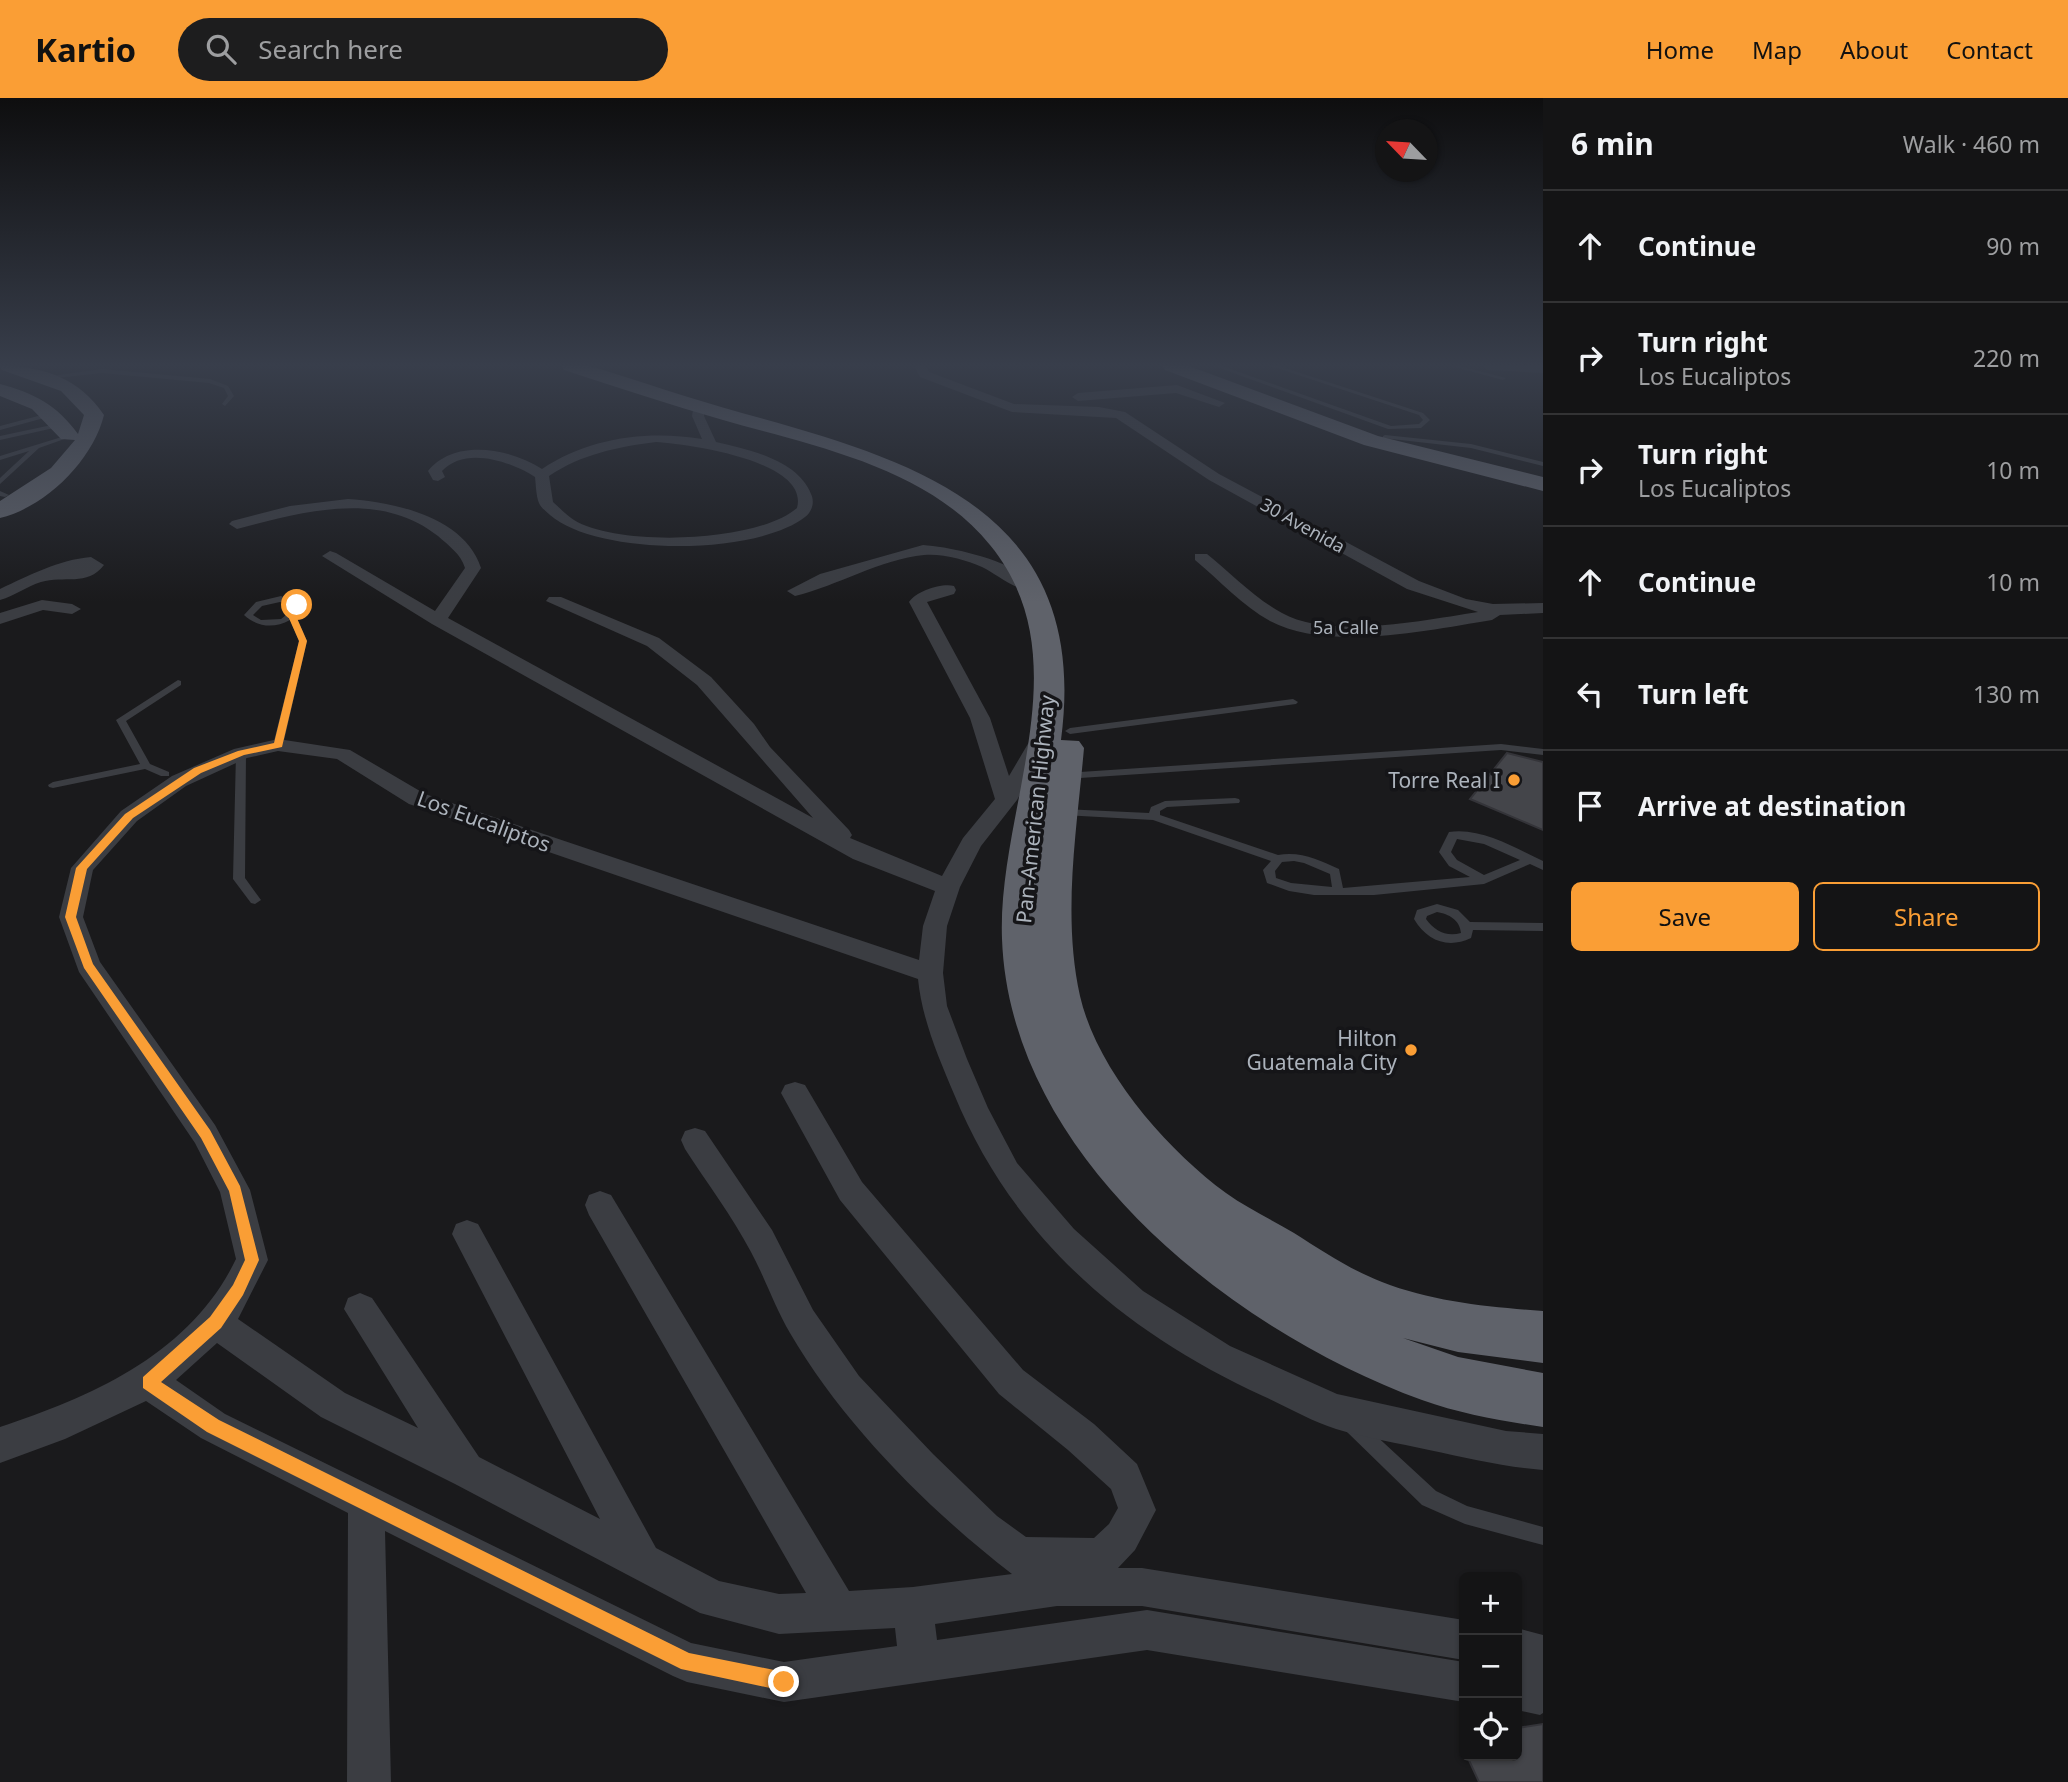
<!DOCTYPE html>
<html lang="en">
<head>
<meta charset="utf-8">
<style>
	:root { --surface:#141415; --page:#1d1d1e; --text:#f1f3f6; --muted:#9d9ea0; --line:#333334; --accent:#fa9e35 }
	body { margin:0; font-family:"Noto Sans",sans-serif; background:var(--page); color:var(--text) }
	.controls { position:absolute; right:21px; bottom:21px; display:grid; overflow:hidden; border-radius:10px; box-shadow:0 2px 5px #0004 }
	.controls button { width:63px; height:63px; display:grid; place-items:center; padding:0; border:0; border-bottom:2px solid var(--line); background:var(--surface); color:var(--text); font:35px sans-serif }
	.compass { position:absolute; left:1375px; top:21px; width:63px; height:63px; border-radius:50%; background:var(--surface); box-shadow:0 2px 5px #0004; rotate:295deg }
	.stop { position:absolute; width:21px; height:21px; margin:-16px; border:5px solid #fa9e35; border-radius:50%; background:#fff }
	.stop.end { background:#fa9e35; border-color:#fff; box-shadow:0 2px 7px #0008 }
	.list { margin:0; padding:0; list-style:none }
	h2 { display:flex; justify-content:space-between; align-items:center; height:91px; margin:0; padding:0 28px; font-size:30px }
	h2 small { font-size:23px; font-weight:400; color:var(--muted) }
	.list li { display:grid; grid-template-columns:46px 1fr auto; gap:21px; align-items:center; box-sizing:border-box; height:112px; padding:0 28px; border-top:2px solid var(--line) }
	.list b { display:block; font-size:26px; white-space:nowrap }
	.list p { margin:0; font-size:23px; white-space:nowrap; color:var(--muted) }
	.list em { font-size:23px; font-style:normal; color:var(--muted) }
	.actions { display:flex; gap:14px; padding:21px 28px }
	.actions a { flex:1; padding:16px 0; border:2px solid var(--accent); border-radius:10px; text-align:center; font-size:24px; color:var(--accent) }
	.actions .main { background:var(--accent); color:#111 }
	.icon { flex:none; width:38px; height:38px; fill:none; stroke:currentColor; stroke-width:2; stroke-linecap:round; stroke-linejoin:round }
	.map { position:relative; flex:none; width:1543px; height:1684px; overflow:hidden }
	header { display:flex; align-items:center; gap:42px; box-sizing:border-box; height:98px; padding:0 35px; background:var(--accent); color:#111 }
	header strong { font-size:33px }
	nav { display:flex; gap:38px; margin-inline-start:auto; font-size:24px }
	.search { width:490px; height:63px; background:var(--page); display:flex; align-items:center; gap:18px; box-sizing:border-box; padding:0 24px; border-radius:38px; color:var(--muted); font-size:26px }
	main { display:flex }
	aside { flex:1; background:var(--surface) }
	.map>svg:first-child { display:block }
</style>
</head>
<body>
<header>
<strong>Kartio</strong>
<div class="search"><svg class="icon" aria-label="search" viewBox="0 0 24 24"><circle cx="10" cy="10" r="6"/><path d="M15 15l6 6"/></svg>Search here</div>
<nav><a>Home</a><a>Map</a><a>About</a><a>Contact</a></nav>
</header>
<main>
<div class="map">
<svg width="1543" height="1684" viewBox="0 0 1543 1684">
	<rect width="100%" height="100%" fill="#1a1a1c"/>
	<g fill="#44454a" stroke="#343439" stroke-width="2">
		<path d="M1507,655L1543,664V732L1470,701Z"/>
		<path d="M1543,1626V1684H1479L1467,1658H1517V1630Z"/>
	</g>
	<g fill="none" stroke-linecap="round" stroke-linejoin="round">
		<g fill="#3b3d42" fill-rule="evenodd">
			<path d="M1214,268H1222L1391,328L1419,326L1423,322L1419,317L1271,268H1279L1423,315L1430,322L1421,330L1388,331Z"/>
			<path d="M1451,268H1460L1506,280L1503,282Z"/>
			<path d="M102,271L210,281L228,288L234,298L225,308L222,306L228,298L224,290L209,285L102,275L47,281L44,279Z"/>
			<path d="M53,314L55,315V317L0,332V328Z"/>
			<path d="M61,325L63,326V328L0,342V338Z"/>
			<path d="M1385,337L1471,346L1543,364V368L1471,350L1383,340V338Z"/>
			<path d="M65,338L70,339L39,350L0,386V380L29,353L0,362V358Z"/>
			<path d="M0,393L9,397L5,399L0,398Z"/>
			<path d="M281,498L301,507L302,512L296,518L307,543L283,647L278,650L273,647L299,543L290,522C274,531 257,529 244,517L256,504ZM280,504L293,508L294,511L281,521L261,522L253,517L262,508Z"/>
			<path d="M178,582L181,583V587L126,623L150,666L169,674V678H161L145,671L53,690L49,689L48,687L53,684L140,666L116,622Z"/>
			<path d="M1293,601L1298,604L1296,606L1070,636L1065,633L1070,630Z"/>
			<path d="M1501,646L1543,651V657L1501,652L1065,681L1060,678L1065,675Z"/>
			<path d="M241,652L246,655L245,780L261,802L255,806L251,805L233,781L236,655Z"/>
			<path d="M1235,700L1239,701L1240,703L1239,705L1167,709L1160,713V717L1278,757C1301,753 1319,762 1339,771L1343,790L1470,779L1449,768L1439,754L1449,734C1481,729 1515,750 1543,763V772L1530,766L1484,786L1374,797H1314L1289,793L1267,785L1263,772L1271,763L1153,722L1063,717L1058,714L1063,711L1149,715L1151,709L1165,703ZM1457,741L1484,746L1520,762L1484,777L1457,762L1451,754ZM1294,763L1304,765L1330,776L1332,789L1291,785L1276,780L1275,773L1282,764Z"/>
			<path d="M1437,806L1458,812L1470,824L1543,825V833L1473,832L1471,840C1448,851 1427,843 1414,821L1417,812ZM1437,814C1449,816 1460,822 1461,835C1446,839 1435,833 1426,821L1427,818Z"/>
			<path d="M1352,1318L1358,1321L1436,1393L1467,1408L1543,1429V1447L1465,1426L1422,1407L1346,1333L1343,1327L1346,1321Z"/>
		</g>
		<g fill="#3b3d42" fill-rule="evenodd">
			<path d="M914,268H926L929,274L1014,306L1099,309L1125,314L1219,376L1419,483L1466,501L1493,506L1543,505V515L1500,517L1492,522C1430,532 1328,554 1270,523C1243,508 1219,482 1195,462V456H1207C1231,475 1254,500 1282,515C1330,542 1425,522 1478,514L1407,491L1209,382L1116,320L1012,314L920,279Z"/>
			<path d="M1482,268H1543V275L1488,272Z"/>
			<path d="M1177,287L1225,305L1219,309L1176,295L1078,303L1072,299L1078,295Z"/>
			<path d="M694,306L705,309L704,318L716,344C747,351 798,362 811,396C815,404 812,414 805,419C755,458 597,458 550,417C546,413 541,410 539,405C536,398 536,387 535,379C510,363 465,348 442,373L445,379L438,383L433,382L428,373C454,340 510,350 542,371C588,340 647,332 702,341L692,318ZM656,344C686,346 810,362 797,410C757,445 618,449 574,422C566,417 560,410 553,404L549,378C582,356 617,349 656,344Z"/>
			<path d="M348,401C394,404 465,419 481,470L448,520L813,720L697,587L647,548L546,503L549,499H561L659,540L711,579L754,626L770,649L849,732L852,737L850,740L942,778L963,740L995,701L970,620L909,504C917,493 941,485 954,488L956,492L954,496L927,504L990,620L1009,678L1032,639H1046L1049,643L1017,702L981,748L960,789L947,828L943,875L947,908L967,961L988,1010L1017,1065L1074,1131L1143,1193L1230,1248L1337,1296L1506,1333L1543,1336V1372C1504,1369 1467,1360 1429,1352C1398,1345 1366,1340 1336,1331C1311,1323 1287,1309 1263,1298C1124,1234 1013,1140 954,996C938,958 922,921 918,881L409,706L337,661L278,653L247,660L186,688L137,723L93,772L83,819L100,864L215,1027L250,1092L268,1162L238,1221L345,1295L418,1330L344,1211L348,1200L360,1195L372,1200L479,1359L600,1421L452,1136L456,1126L467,1122L478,1126L656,1450L719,1483L779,1496L806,1495L589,1117L585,1107L589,1097L600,1093L611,1097L849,1493L913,1489L1012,1476C929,1412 843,1326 790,1235C775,1209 765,1180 751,1154C732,1118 707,1085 685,1051L681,1042L685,1033L695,1030L705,1033L772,1132L813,1212L859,1278L933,1356L997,1418L1026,1439L1094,1440L1109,1426L1118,1410L1111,1391L1068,1352L999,1296L840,1102L781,995L785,987L795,984L805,987L862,1084L1023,1272L1094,1326L1137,1366L1156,1412L1135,1452L1118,1470H1142L1464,1522V1562L1142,1508H1057L935,1526L937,1542L1147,1512L1464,1564V1604L1147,1552L784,1604L687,1584L673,1578L385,1433L391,1684H347L348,1415L201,1340L146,1303L65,1341L0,1365V1329C94,1298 191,1255 236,1161L220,1094L195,1045L79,874L59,819L71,770L121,713L172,678L234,651L278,641L350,652L425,696L919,862L923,828L935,793L853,761L432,526L322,458L330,453L336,455L435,513L465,470C461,456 448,447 438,438C379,391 302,414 237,431L229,426L232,423L290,408ZM217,1245L321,1319L455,1386L700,1515L779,1536L895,1530L897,1548L784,1564L691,1545L225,1316L176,1282Z"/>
			<path d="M923,447C954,449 1017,464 1038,488L1036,492C1019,496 997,476 982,469C967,462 941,455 924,457C881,461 837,488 795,498L787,493L820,476Z"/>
			<path d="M91,459L104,467C87,489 64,477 41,484C27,488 15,498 0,502V491C30,477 58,462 91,459Z"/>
			<path d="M42,502L72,506L81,511L72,516L43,512L0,526V515Z"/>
			<path d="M1517,1530L1543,1537V1615L1540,1617L1517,1612Z"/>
		</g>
		<g fill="#5f626a" fill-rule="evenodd">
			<path d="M0,268C44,268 79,280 104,317C93,362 46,409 0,420V403L51,370L75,342L61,341L32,311L0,298V286C34,295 57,307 78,336L84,317L61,293L2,272Z"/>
			<path d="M562,268H590C640,283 691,301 742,315C921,364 1091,416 1061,642L1079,643L1084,650C1077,731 1062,817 1080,898C1097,972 1166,1051 1226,1095C1247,1110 1272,1122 1294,1135C1322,1153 1351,1172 1382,1184C1433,1204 1489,1209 1543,1213V1265L1458,1254L1403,1240L1458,1259L1543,1275V1329C1502,1323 1461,1316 1422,1302C1233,1233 1010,1059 1002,841C997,711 1084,562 990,447C927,369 813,348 723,322C670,307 617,289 564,272Z"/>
			<path d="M1163,268H1189L1378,338L1543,379V393L1364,347L1165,272Z"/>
		</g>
	</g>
	<linearGradient id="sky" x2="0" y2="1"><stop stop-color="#0e0e0f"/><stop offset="0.53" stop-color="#383e4b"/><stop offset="1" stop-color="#383e4b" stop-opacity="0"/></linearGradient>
	<rect width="1543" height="504" fill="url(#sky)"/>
	<path fill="#fa9e35" d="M294,505L301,507L296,518L307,543L282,649L244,657L201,675L133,720L87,771L76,819L93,866L210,1032L240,1088L259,1162L243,1197L221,1230L161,1284L219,1322L689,1555L784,1574L791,1577L794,1584L791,1590L784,1593L681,1571L207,1334L143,1290V1279L210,1219L233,1187L245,1162L229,1093L201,1040L84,870L65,819L76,770L125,716L194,670L238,653L274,645L299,543L288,518Z"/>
	<g fill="#fa9e35" stroke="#151518" stroke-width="2.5">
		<circle cx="1514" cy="682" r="7"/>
		<circle cx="1411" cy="952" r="7"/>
	</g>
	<g text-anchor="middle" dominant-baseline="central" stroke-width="7" stroke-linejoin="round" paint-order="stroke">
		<g font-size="18" fill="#acb3bc" stroke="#151518">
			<text transform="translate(1303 427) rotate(29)">30 Avenida</text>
			<text x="1346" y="529">5a Calle</text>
		</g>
		<g font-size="21" fill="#acb3bc" stroke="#151518" text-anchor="end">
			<text x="1500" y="682">Torre Real I</text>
			<text x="1397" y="940">Hilton<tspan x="1397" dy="24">Guatemala City</tspan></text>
		</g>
		<g font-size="21" fill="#acb3bc" stroke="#151518">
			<text transform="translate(1035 711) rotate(-84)">Pan-American Highway</text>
			<text transform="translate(484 723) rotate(20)">Los Eucaliptos</text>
		</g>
	</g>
</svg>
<div class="controls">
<button>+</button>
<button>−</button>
<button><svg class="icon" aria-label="locate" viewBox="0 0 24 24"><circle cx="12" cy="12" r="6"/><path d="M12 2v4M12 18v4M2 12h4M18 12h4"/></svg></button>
</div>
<svg class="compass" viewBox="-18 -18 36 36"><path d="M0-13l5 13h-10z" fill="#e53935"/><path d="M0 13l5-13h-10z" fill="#9d9ea0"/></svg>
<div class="stop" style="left:297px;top:507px"></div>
<div class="stop end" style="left:784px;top:1584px"></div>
</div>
<aside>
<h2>6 min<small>Walk · 460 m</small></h2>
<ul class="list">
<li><svg class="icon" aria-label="ahead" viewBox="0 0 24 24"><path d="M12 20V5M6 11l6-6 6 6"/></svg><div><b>Continue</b></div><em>90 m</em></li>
<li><svg class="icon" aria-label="right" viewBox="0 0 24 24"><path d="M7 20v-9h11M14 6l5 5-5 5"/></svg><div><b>Turn right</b><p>Los Eucaliptos</p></div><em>220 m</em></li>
<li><svg class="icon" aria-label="right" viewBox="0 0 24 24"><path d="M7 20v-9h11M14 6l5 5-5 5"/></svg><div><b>Turn right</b><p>Los Eucaliptos</p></div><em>10 m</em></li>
<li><svg class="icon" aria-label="ahead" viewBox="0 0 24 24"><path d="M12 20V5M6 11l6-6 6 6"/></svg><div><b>Continue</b></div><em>10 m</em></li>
<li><svg class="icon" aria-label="left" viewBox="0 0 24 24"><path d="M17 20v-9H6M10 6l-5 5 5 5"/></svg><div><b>Turn left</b></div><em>130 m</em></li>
<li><svg class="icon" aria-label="arrive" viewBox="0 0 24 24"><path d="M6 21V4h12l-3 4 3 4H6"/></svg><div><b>Arrive at destination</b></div></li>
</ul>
<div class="actions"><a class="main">Save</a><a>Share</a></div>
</aside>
</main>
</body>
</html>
